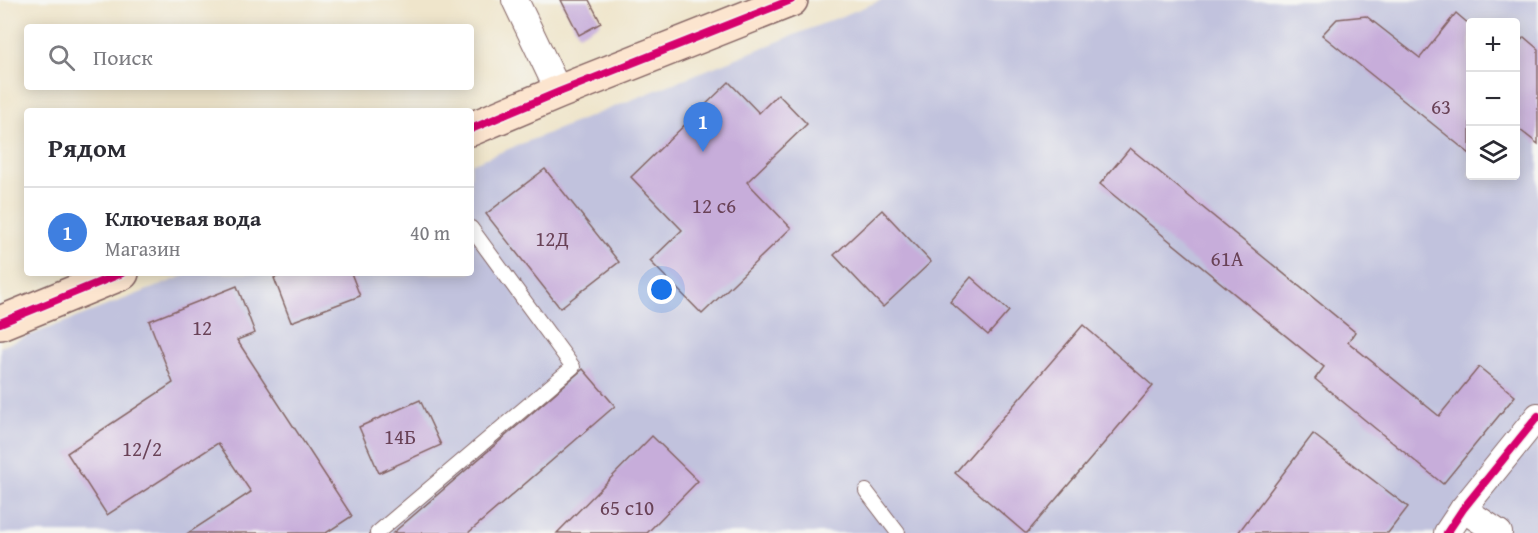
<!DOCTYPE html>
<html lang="ru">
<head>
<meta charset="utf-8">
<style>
	:root { --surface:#fff; --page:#f7f7f7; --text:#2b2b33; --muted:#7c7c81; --line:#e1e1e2; --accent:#d1495b }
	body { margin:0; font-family:"Gentium Book Plus",serif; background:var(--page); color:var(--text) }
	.controls { position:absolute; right:18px; top:18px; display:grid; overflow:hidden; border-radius:6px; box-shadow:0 3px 15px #0003 }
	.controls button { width:54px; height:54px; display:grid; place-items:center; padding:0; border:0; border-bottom:2px solid var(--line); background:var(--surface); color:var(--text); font:30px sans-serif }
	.you { position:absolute; left:662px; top:290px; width:21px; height:21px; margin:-15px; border:4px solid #fff; border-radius:50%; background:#1a73e8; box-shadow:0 0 0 9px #1a73e833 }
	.badge { display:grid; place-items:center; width:39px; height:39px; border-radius:50%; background:var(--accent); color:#fff; font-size:20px; font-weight:700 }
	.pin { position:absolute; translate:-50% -50px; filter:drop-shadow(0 2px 3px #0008) }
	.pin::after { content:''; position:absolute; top:32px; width:21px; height:18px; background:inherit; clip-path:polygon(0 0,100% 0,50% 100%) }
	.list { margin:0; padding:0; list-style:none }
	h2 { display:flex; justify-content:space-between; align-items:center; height:78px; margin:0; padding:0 24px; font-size:26px }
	h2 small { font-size:20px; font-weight:400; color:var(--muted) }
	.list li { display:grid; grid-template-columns:39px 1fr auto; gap:18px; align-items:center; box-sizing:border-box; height:90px; padding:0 24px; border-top:2px solid var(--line) }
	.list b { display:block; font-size:22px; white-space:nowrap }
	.list p { margin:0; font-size:20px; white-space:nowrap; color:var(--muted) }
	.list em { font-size:20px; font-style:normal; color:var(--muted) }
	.icon { flex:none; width:33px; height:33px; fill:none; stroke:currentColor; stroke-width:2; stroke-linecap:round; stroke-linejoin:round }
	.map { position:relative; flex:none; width:1538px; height:533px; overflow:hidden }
	.search { position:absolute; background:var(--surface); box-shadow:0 3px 15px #0003; left:24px; top:24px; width:450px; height:66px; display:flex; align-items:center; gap:15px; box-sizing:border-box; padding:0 21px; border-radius:6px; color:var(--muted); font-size:22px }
	.panel { position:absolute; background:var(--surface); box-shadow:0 3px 15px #0003; left:24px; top:108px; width:450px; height:168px; border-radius:6px }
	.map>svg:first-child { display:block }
</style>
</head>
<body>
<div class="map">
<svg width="1538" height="533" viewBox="0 0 1538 533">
	<rect width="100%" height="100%" fill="#f6f6f2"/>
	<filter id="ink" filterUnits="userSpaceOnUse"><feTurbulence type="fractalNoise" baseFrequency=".0167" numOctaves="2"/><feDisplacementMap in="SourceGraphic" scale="12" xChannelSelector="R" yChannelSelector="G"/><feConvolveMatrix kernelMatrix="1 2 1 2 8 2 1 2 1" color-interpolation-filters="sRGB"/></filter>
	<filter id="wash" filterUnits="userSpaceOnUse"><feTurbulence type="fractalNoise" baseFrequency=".008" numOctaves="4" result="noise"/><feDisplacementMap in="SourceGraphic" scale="24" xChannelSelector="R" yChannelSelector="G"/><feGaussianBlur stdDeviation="1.35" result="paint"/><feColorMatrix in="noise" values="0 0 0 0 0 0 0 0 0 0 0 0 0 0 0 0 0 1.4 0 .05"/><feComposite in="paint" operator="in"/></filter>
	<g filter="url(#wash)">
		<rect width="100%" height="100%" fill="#efe5cb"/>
		<path fill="#c1c2dd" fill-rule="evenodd" d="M882,0H1538V533H0V347L192,273H471V164ZM1470,22H1516V176H1470Z"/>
		<g id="blocks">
			<g fill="#c7adda">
				<path d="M561,0H589L601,23L579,35Z"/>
				<path d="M1456,13L1470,25V154L1322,35L1337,19L1366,16L1420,58Z"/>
				<path d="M1524,37L1538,49V144L1515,126V47Z"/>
				<path d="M729,82L759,113L778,94L807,124L747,182L791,228L702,314L650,261L682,230L631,177Z"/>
				<path d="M1130,148L1355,332L1348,342L1439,416L1479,367L1515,396L1443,484L1315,379L1324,367L1100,184Z"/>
				<path d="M545,169L619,262L560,308L486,214Z"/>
				<path d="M882,210L931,262L883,307L834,255Z"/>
				<path d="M287,273H351L360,296L291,322L274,278Z"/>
				<path d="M971,277L1009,311L988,335L950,302Z"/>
				<path d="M237,286L255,333L237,340L352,516L326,533H188L251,492L218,443L107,515L67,453L173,383L149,321Z"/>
				<path d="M1083,325L1153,386L1027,533H1025L955,473Z"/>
				<path d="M583,369L615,406L468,533H393Z"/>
				<path d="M420,400L441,445L379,473L359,427Z"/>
				<path d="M1313,434L1408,507L1388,533H1238Z"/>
				<path d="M652,436L698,481L647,533H557Z"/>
			</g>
		</g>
	</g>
	<g filter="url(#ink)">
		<use href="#blocks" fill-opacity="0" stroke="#846463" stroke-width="1.5"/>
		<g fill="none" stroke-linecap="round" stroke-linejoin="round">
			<defs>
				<g id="lane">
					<path d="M866,491L898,533"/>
					<path d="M377,533L573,367L471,228"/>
				</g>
				<g id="street">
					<path d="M515,0L559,92"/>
					<path d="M1463,509L1499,533"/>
					<path d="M1447,533L1463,509L1538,416"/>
				</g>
				<g id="secondary">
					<path d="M471,129L559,92L791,0"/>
					<path d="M0,323L122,273"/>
				</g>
			</defs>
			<use href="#lane" stroke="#846463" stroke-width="16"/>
			<use href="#street" stroke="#846463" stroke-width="28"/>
			<use href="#secondary" stroke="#846463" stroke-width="36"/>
			<use href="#lane" stroke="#fff" stroke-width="14"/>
			<use href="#street" stroke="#fff" stroke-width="26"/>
			<use href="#secondary" stroke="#fce5cf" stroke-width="33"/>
			<defs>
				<g id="cycleway">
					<path d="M471,129L559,92L791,0"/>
					<path d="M0,323L122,273"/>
					<path d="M1447,533L1463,509L1538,416"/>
				</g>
			</defs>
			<use href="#cycleway" stroke="#f6f6f2" stroke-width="11"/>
			<use href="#cycleway" stroke="#d6006c" stroke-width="8"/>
		</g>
	</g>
	<g text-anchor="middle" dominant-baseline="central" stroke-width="6" stroke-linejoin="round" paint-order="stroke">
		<g font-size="21" fill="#694257">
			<text x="1441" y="106">63</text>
			<text x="714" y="205">12 с6</text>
			<text x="552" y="238">12Д</text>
			<text x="1227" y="258">61А</text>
			<text x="202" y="327">12</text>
			<text x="400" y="436">14Б</text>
			<text x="142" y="448">12/2</text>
			<text x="627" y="507">65 с10</text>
		</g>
	</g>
</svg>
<div class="controls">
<button>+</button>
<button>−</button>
<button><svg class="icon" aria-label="layers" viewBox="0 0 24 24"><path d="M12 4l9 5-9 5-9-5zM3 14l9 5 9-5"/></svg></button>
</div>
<div class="you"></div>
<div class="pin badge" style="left:703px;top:152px;background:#3f7fe0">1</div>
<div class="search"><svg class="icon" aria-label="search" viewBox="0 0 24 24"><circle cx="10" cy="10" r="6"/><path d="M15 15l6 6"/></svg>Поиск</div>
<section class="panel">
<h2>Рядом<small></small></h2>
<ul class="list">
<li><span class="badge" style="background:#3f7fe0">1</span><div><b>Ключевая вода</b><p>Магазин</p></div><em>40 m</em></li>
</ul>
</section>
</div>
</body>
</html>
